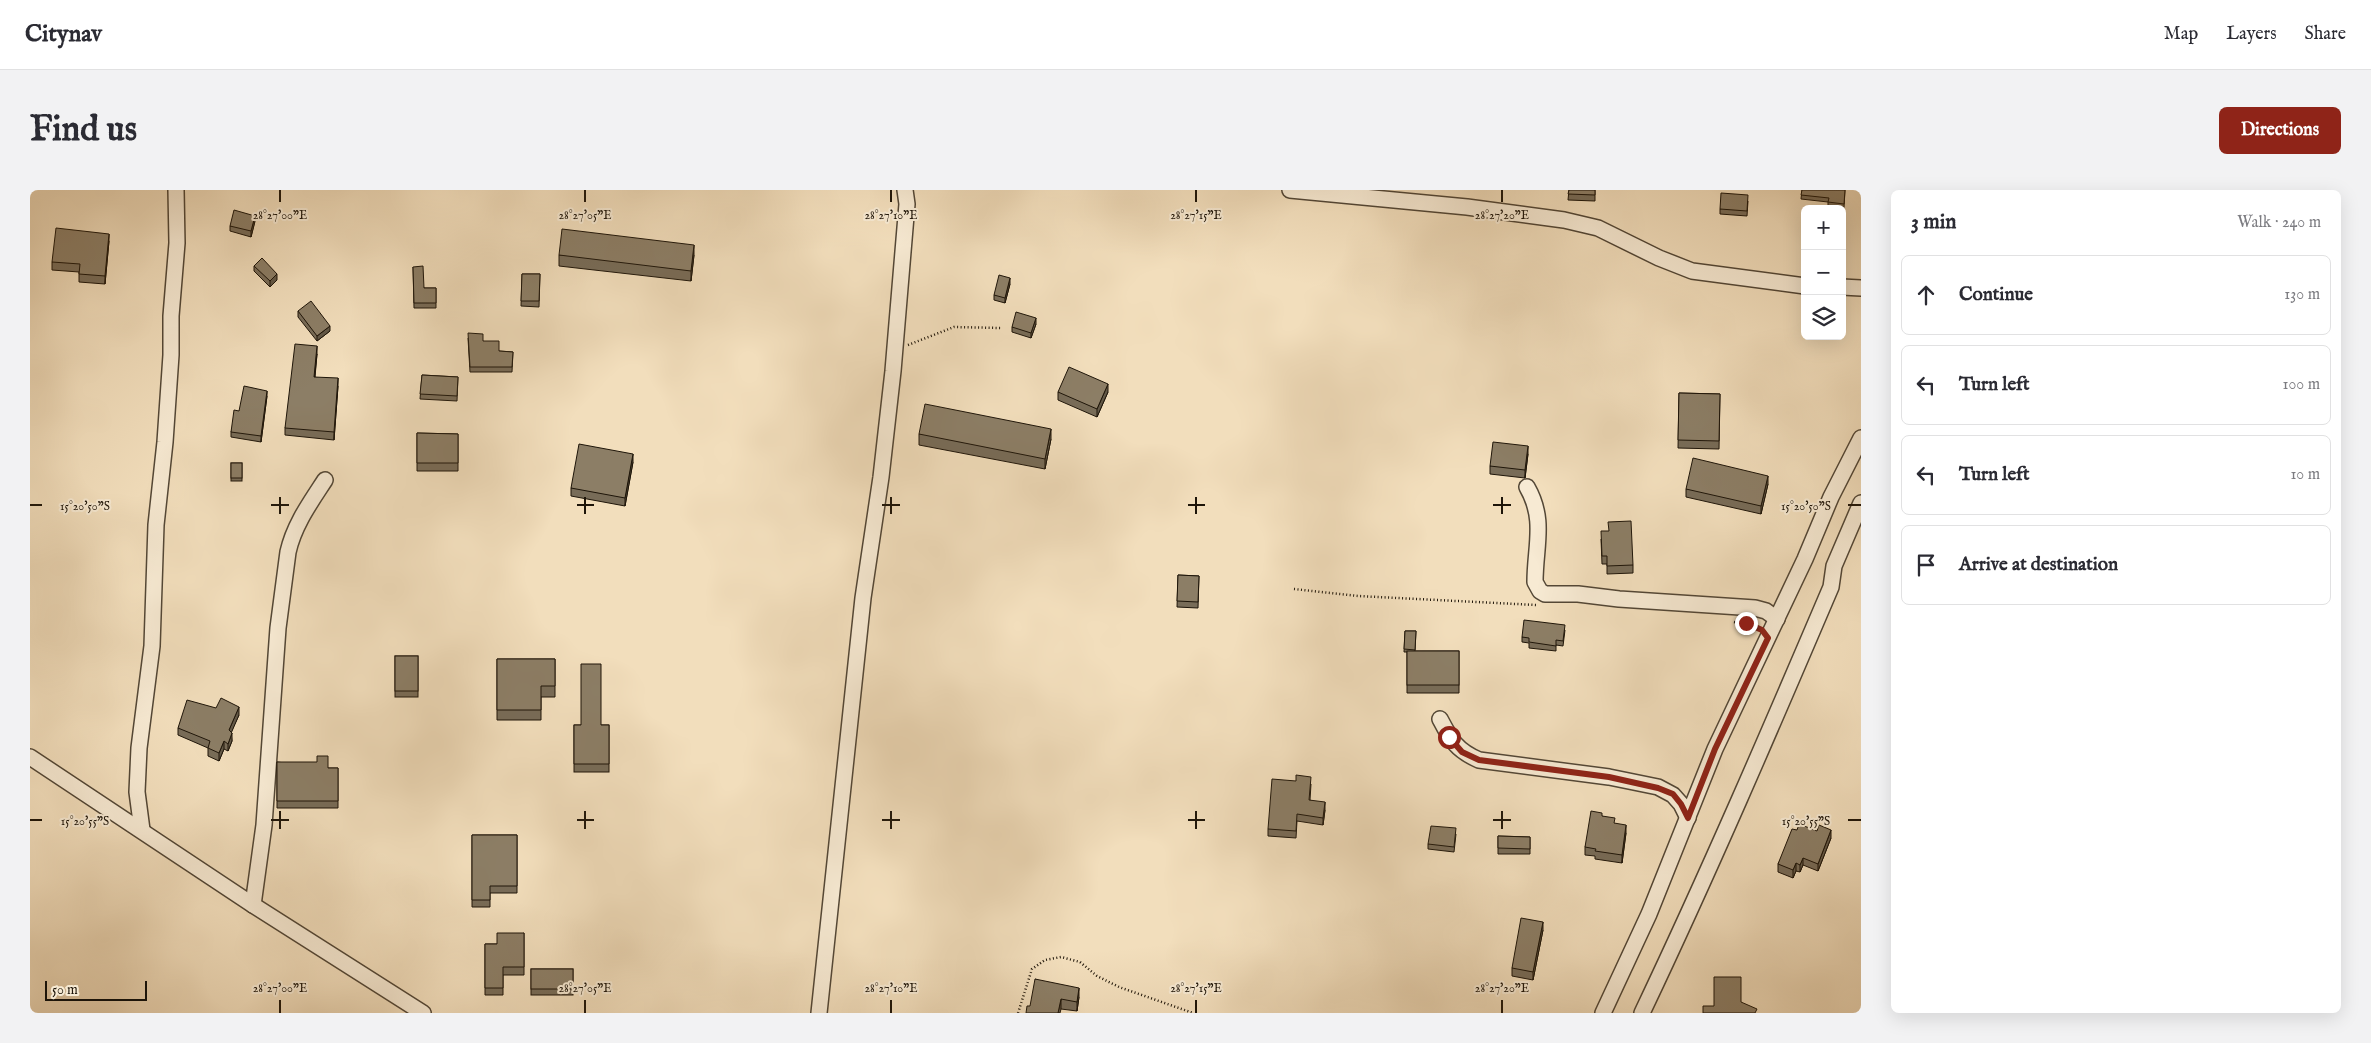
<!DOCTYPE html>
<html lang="en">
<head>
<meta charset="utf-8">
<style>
	:root { --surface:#fff; --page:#f2f2f3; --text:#2b2b33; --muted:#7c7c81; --line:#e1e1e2; --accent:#8f2418 }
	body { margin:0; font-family:"IM FELL English",serif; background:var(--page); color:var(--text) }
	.controls { position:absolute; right:15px; top:15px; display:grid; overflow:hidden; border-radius:8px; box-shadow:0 5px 20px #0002 }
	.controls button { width:45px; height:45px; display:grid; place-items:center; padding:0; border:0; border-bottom:1px solid var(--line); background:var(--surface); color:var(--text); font:25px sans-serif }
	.scale { position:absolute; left:15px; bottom:12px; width:102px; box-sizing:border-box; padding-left:5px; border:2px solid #1e1509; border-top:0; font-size:14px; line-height:18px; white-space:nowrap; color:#1e1509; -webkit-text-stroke:4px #f7ead3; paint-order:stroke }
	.stop { position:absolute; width:15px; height:15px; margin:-11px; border:4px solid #8f2418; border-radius:50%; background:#fff }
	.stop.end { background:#8f2418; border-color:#fff; box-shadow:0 1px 5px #0008 }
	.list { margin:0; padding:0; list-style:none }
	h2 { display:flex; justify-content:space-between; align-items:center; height:65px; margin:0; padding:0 20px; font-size:21px }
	h2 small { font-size:16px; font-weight:400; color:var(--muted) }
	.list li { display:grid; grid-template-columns:32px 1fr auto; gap:15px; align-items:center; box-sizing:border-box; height:80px; margin:0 10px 10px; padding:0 10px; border:1px solid var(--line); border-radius:8px }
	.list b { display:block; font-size:19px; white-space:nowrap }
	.list em { font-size:16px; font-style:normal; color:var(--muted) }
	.icon { flex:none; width:28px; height:28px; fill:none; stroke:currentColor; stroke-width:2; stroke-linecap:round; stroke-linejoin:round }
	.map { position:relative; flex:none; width:1831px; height:823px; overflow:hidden; border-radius:8px }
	header { display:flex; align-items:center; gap:30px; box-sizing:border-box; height:70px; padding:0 25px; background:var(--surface); border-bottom:1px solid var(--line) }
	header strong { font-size:24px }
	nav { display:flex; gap:28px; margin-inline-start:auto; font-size:18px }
	.intro { display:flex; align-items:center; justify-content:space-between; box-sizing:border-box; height:120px; padding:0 30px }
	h1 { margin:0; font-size:35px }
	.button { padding:12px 22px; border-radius:8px; background:var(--accent); color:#fff; font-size:18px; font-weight:700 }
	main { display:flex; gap:30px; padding:0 30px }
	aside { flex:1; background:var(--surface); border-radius:8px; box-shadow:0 5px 20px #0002 }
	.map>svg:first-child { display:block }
</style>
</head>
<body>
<header>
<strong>Citynav</strong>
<nav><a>Map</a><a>Layers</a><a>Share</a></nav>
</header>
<div class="intro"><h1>Find us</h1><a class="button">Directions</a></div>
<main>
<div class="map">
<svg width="1831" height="823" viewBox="0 0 1831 823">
	<rect width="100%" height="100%" fill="#f2debc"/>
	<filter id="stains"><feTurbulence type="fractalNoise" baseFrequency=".004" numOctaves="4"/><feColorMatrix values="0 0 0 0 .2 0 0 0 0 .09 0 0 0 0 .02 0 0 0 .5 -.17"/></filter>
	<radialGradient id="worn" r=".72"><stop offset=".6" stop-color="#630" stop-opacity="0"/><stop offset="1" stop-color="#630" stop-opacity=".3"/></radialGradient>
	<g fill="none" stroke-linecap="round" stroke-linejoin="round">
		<defs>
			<g id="minor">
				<path d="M1260,0L1437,17L1534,30L1568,38L1629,68L1662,81L1775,96"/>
				<path d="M1812,97L1831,98"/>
				<path d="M1497,297C1516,330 1505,356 1505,392L1510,401L1515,404H1548L1589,409L1725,418L1736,421L1747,429"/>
				<path d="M1410,529C1421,550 1426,560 1449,570L1579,587L1628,597L1643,605L1651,614L1658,628"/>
				<path d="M0,567L223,715L393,823"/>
				<path d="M112,640L107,602L109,558L122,456L126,335L135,252L141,165V126L147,53L146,0"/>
				<path d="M223,715L234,635L248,438L258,362C264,335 280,313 295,290"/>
				<path d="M789,823L833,408L851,287L863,181L877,14L875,0"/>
				<path d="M1573,823L1619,724L1685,559L1775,369L1801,307L1831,248"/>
				<path d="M1612,823C1679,682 1740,540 1801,397L1804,376L1831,313"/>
			</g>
		</defs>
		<use href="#minor" stroke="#534736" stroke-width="18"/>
		<g stroke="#1e1509" stroke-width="2.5" stroke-dasharray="1 2.5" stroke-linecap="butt">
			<path d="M878,155L924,137L971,138"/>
			<path d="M1264,399L1328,406L1506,415"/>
			<path d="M1704,432L1728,437"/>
			<path d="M988,823L1002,779L1015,770L1031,767L1050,772L1067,786L1089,797L1163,823"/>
		</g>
		<use href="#minor" stroke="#f7ead3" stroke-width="15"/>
	</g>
	<g fill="#786c58" stroke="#1e1509">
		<path d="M1539,0H1565V11L1538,10Z"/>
		<path d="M1772,0H1815L1814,18L1798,17V12L1771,9Z"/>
		<path d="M1718,11L1717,26L1690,24V19Z"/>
		<path d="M225,31L221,47L200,41V36Z"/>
		<path d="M79,51L75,94L49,92V82L22,80V72Z"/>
		<path d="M529,65H664L661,91L529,76Z"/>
		<path d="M224,76L247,90L240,97L224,81Z"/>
		<path d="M383,77L394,98H406V118H384Z"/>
		<path d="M492,84H510L509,117L491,116Z"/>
		<path d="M980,94L975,113L964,110V105Z"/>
		<path d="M268,121L300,141L287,151L268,127Z"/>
		<path d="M1006,134L1001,148L982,142V137Z"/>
		<path d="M438,148L453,151L469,161L483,162L482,182H440Z"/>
		<path d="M287,164L285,187L308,196L304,250L255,245V238Z"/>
		<path d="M392,185L428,187L427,211L390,209Z"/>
		<path d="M1028,202H1078L1067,227L1028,210Z"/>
		<path d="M1649,203L1690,204L1689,259L1648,258Z"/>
		<path d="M237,206L231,252L201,247V242L209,221Z"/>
		<path d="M387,243L428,244V281H387Z"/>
		<path d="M889,244L1021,249L1015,279L889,255Z"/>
		<path d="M1498,264L1495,288L1460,284V276Z"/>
		<path d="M603,272L595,316L541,306V298Z"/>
		<rect x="201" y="273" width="11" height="18"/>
		<path d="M1738,294L1731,324L1656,307V299Z"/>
		<path d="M1571,349L1603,375V383L1577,384V374H1572Z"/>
		<path d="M1148,385L1169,386L1168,418L1147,417Z"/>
		<path d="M1535,440L1533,456L1526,455V461L1499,458V453L1492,452V447Z"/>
		<path d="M1375,441H1386L1385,461H1429V503H1377V462H1374Z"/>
		<rect x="365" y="466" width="23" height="41"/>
		<path d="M467,469H525V507H511V530H467Z"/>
		<path d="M209,525L201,542L202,551L198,561L194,559L189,571L178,566V558L148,545V538Z"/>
		<rect x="544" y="535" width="35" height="47"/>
		<path d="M247,572L298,578H308V618H247Z"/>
		<path d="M1281,594L1280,610L1295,620L1293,635L1267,631L1266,648L1238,646V639Z"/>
		<path d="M1572,626L1585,634L1596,643L1592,673L1565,669V666L1555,665V657Z"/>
		<path d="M1767,640L1801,648L1788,681L1773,675L1770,682L1766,681L1763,688L1748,682V674Z"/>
		<path d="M1426,644L1424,662L1398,659V654Z"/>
		<path d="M442,645H487V703H460V717H442Z"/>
		<path d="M1468,646L1500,647V664H1468Z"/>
		<path d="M1513,740L1503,790L1482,786V778Z"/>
		<path d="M494,743V785H473V805H455V754H467Z"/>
		<rect x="501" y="779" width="42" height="26"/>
		<path d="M1005,789L1049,807L1047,821L1031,819Z"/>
	</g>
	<g fill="#625847" stroke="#1e1509">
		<path d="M225,26V31L221,47V41Z"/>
		<path d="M79,44V51L75,94V86Z"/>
		<path d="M664,55V65L661,91V81Z"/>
		<path d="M247,84V90L240,97V91Z"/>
		<path d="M980,88V94L975,113V108Z"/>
		<path d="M1006,128V134L1001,148V143Z"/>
		<path d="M300,136V141L287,151V146Z"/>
		<path d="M287,156V164L284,194V187Z"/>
		<path d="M308,188V196L304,250V242Z"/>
		<path d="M1078,194V202L1067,227V219Z"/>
		<path d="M237,201V206L231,252V246Z"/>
		<path d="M1021,239V249L1015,279V269Z"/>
		<path d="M1498,256V264L1495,288V280Z"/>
		<path d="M603,264V272L595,316V308Z"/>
		<path d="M1738,286V294L1731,324V316Z"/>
		<path d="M209,517V525L199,548V540Z"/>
		<path d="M202,543V551L198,561V554Z"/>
		<path d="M194,551V559L189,571V563Z"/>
		<path d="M1295,612V620L1293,635V628Z"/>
		<path d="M1596,635V643L1592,673V665Z"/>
		<path d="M1801,640V648L1788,681V674Z"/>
		<path d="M1773,668V675L1770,682V675Z"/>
		<path d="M1766,673V681L1763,688V680Z"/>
		<path d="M1513,732V740L1503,790V782Z"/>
		<path d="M1049,798V807L1047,821V812Z"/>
		<path d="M1031,809V819L1030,823H1028Z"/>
	</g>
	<g fill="#8c7e66" stroke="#1e1509">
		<path d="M1539,0H1565V5L1538,4Z"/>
		<path d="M1772,0H1815L1814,14L1798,12L1799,8L1771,5Z"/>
		<path d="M1691,3L1718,5L1717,21L1690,19Z"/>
		<path d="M204,20L225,26L221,41L200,36Z"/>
		<path d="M26,38L79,44L75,86L49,84L50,74L22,72Z"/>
		<path d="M532,39L664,55L661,81L529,65Z"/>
		<path d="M232,68L247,84L240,91L224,76Z"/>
		<path d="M393,76L394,98H406V113H384L383,77Z"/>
		<path d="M492,84H510L509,111H491Z"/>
		<path d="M969,85L980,88L975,108L964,105Z"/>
		<path d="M281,111L300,136L287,146L268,121Z"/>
		<path d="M986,122L1006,128L1001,143L982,137Z"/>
		<path d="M438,143L453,144V151H469V161L483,162L482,177H440Z"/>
		<path d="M265,154L287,156L284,187L308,188L304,242L255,238Z"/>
		<path d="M1039,177L1078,194L1067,219L1028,202Z"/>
		<path d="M392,185L428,187L427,206L390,204Z"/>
		<path d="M214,196L237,201L231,246L201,242L204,220L209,221Z"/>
		<path d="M1649,203L1690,204L1689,251L1648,250Z"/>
		<path d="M895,214L1021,239L1015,269L889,244Z"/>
		<path d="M387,243L428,244V273H387Z"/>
		<path d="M1463,252L1498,256L1495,280L1460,276Z"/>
		<path d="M549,254L603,264L595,308L541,298Z"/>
		<path d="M1663,268L1738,286L1731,316L1656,299Z"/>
		<rect x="201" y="273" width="11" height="15"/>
		<path d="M1601,331L1603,375L1577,376V366H1572L1571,341H1579L1578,332Z"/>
		<path d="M1148,385L1169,386L1168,412L1147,411Z"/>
		<path d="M1494,430L1535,435L1533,451L1526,450V456L1499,452V448L1492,447Z"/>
		<path d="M1375,441H1386L1385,460L1374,459Z"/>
		<rect x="1377" y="461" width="52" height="34"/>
		<rect x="365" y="466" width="23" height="35"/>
		<path d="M467,469H525V496H511V520H467Z"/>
		<path d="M551,474H571V535H579V574H544V535H551Z"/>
		<path d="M191,508L209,517L199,540L202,543L198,554L194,551L189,563L178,558L180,551L148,538L157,510L186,518Z"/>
		<path d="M287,566H298V578H308V611H247V572H287Z"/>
		<path d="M1266,585L1281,587L1279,610L1295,612L1293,628L1267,624L1266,641L1238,639L1242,589L1266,591Z"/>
		<path d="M1561,621L1572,623V626L1585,628L1584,633L1596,635L1592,665L1565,661L1566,659L1555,657Z"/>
		<path d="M1769,634L1787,641L1789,635L1801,640L1788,674L1773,668L1770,675L1766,673L1763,680L1748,674L1762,639L1767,640Z"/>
		<path d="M1401,636L1426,638L1424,657L1398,654Z"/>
		<path d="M442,645H487V696H460V710H442Z"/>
		<path d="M1468,646L1500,647V659L1468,658Z"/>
		<path d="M1491,728L1513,732L1503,782L1482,778Z"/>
		<path d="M467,743H494V777H473V798H455V754H467Z"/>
		<rect x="501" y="779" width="42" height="20"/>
		<path d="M1684,787H1711V812L1727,819L1725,823H1673V816H1684Z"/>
		<path d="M1005,789L1049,798L1047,812L1031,809L1028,823H996L997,816H1000Z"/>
	</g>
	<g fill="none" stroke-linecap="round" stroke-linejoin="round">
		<path stroke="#8f2418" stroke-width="6" d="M1419,547L1432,562L1449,570L1579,587L1628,598L1643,604L1651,614L1658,628L1685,559L1738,448L1732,440L1716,433"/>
	</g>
	<path fill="none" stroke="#1e1509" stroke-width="2" d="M250,0V12M555,0V12M861,0V12M1166,0V12M1472,0V12M250,307V324M555,307V324M861,307V324M1166,307V324M1472,307V324M0,315H12M241,315H259M547,315H564M852,315H870M1158,315H1175M1463,315H1481M1818,315H1831M250,621V639M555,621V639M861,621V639M1166,621V639M1472,621V639M0,630H12M241,630H259M547,630H564M852,630H870M1158,630H1175M1463,630H1481M1818,630H1831M250,810V823M555,810V823M861,810V823M1166,810V823M1472,810V823"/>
	<g font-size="12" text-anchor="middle" fill="#1e1509" stroke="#f7ead3" stroke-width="4" stroke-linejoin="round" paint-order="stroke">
		<text x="250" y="29">28°27'00"E</text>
		<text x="555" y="29">28°27'05"E</text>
		<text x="861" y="29">28°27'10"E</text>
		<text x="1166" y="29">28°27'15"E</text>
		<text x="1472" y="29">28°27'20"E</text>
		<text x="55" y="320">15°20'50"S</text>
		<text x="1776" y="320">15°20'50"S</text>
		<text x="55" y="635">15°20'55"S</text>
		<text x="1776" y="635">15°20'55"S</text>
		<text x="250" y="802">28°27'00"E</text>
		<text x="555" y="802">28°27'05"E</text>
		<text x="861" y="802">28°27'10"E</text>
		<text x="1166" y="802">28°27'15"E</text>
		<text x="1472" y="802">28°27'20"E</text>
	</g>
	<rect width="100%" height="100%" filter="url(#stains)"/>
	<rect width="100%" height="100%" fill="url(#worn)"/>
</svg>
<div class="controls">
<button>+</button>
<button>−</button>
<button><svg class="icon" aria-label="layers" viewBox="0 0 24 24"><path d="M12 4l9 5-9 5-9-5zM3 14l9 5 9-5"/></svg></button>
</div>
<div class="scale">50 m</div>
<div class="stop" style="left:1419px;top:547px"></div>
<div class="stop end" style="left:1716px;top:433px"></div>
</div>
<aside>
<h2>3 min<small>Walk · 240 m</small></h2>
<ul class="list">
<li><svg class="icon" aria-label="ahead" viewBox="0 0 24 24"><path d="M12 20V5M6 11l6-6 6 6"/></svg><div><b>Continue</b></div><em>130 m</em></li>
<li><svg class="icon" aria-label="left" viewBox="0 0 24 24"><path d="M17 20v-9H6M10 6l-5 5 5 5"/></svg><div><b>Turn left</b></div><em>100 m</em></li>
<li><svg class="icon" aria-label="left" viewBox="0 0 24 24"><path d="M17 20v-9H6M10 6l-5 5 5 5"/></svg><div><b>Turn left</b></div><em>10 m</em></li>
<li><svg class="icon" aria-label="arrive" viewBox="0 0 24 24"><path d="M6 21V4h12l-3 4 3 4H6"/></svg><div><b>Arrive at destination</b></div></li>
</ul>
</aside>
</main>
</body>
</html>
